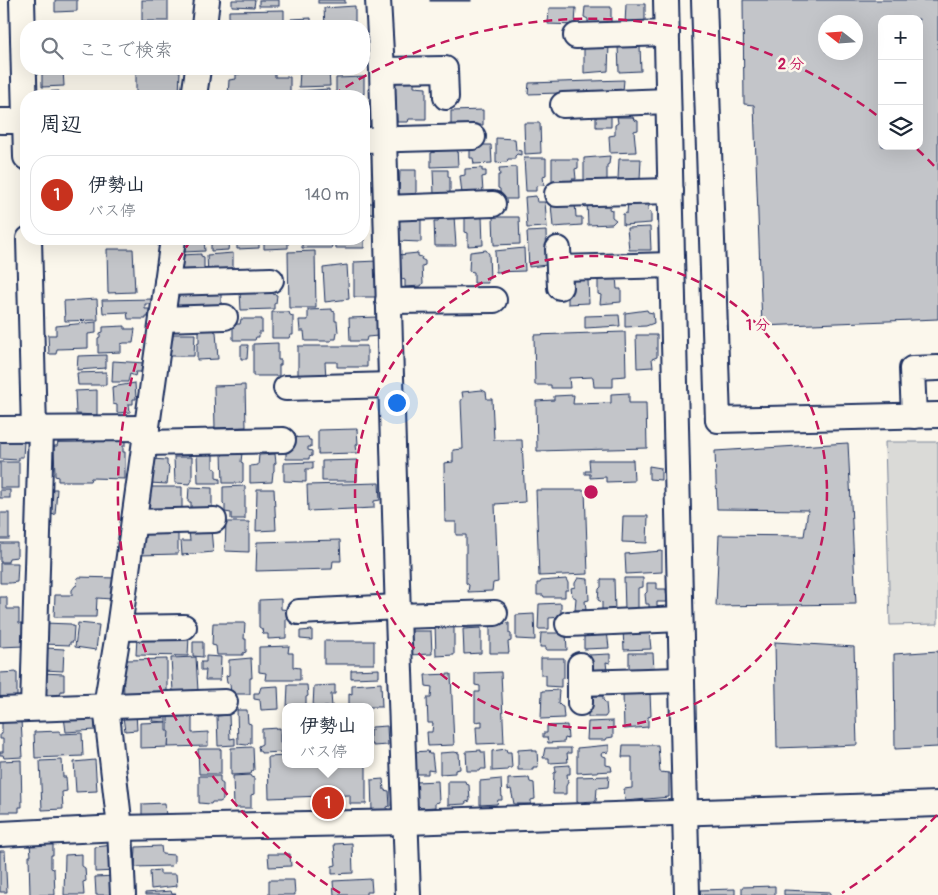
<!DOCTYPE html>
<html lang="ja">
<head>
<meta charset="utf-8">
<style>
	:root { --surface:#fff; --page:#f2f2f3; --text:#1f2937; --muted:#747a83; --line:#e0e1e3; --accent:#c8321e }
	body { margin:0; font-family:Pangolin,"Klee One",sans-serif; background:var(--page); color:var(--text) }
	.controls { position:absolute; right:15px; top:15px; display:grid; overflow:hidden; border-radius:10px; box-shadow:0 5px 20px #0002 }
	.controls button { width:45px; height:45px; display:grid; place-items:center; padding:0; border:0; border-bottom:1px solid var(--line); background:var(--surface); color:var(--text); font:25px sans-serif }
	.compass { position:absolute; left:818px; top:15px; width:45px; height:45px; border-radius:50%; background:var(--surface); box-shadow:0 5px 20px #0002; rotate:287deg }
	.you { position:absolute; left:396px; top:402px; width:18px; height:18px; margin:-12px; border:4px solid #fff; border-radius:50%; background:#1a73e8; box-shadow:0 0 0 8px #1a73e833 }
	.badge { display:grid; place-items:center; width:32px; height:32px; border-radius:50%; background:var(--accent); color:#fff; font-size:16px; font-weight:700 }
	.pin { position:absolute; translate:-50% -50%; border:2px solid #fff; box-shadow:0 1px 5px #0006 }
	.popup { position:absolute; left:282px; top:703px; width:92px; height:65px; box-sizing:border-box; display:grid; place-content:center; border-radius:10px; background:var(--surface); filter:drop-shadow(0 1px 4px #0005); font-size:16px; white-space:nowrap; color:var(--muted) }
	.popup b { font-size:19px; color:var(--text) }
	.popup::after { content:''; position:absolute; left:50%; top:100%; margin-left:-10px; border:10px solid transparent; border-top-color:var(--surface) }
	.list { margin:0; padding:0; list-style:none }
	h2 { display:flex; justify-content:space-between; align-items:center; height:65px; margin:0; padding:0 20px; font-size:21px }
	h2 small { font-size:16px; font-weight:400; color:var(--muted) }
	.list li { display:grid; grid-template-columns:32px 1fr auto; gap:15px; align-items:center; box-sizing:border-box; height:80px; margin:0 10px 10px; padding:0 10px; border:1px solid var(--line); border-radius:20px }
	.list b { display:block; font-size:19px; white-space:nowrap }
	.list p { margin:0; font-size:16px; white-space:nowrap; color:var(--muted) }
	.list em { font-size:16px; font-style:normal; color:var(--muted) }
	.icon { flex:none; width:28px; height:28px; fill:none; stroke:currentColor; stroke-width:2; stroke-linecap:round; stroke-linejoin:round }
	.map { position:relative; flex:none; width:938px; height:895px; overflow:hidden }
	.search { position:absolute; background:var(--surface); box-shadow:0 5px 20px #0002; left:20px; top:20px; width:350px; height:55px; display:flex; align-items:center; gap:12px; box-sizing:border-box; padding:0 18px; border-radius:20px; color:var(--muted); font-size:19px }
	.panel { position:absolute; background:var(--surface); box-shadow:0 5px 20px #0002; left:20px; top:90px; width:350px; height:155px; border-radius:20px }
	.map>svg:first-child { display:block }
</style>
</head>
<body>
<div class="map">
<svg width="938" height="895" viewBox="0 0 938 895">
	<rect width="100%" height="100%" fill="#fbf7ec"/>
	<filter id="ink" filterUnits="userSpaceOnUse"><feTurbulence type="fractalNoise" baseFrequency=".02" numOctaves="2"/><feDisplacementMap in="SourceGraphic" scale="10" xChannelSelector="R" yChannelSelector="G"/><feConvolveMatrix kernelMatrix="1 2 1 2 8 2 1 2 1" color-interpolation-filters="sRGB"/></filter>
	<g filter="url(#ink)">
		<path fill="#dadad7" stroke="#7a849a" d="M885,442H938V624L890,625Z"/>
		<g fill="#c3c5c9" stroke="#1b2f5e" fill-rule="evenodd">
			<path d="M55,0H77V11L55,12Z"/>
			<rect x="142" y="0" width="26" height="21"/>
			<path d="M232,0H255L254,7L232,6Z"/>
			<rect x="259" y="0" width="20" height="6"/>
			<rect x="318" y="0" width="27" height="3"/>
			<rect x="430" y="0" width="41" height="1"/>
			<path d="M743,0H938V319L762,326L754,105L744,104ZM882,19H919V146H882ZM826,22H856V52H826Z"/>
			<path d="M626,4H645V22L641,25L625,24Z"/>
			<path d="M355,6V26H325L324,8Z"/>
			<path d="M585,7H611V25L588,24V19L584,17Z"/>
			<path d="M549,8H576L575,25L548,24Z"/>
			<path d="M284,10V26H229V11Z"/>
			<path d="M311,18V26H291V19Z"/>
			<path d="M609,44L608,71L584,73V45Z"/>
			<path d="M618,45L640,46L641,71L619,72Z"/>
			<path d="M42,69H63L64,86L42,87Z"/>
			<path d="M224,69H276V71L225,72Z"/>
			<path d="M136,71H180L179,96H136Z"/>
			<path d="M300,71H329L330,86L299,87Z"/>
			<path d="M241,72H275V77H290V96H228L229,80L236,79V74H240Z"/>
			<path d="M364,77V94L353,95V96H336V78Z"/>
			<path d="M624,80L623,91L528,94L529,83Z"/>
			<path d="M395,81H414V87L426,88V119H409L408,122H397Z"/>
			<path d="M329,89V96H299L298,91Z"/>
			<path d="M59,91L60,96H39V92Z"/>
			<rect x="364" y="106" width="5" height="23"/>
			<path d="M483,110V125H451V111Z"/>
			<path d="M611,111V127H596V112Z"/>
			<path d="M617,117H633L634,120L638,121V130L634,131L636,152L610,153L609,136L615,135V125L618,123Z"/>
			<path d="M524,123H540L541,153L525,154Z"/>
			<path d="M496,138L515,139L516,150L521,151V155L517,154L515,156V159H508L507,162L496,163Z"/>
			<path d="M470,145H491L492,163L474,164L473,158H470Z"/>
			<path d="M457,148L458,166L431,167V153L435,152L437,149Z"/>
			<path d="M364,151L367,152L366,172H364Z"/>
			<path d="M610,156L609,164L607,165V181H584V158Z"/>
			<path d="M524,158H546V175L543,176L544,185L536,186V191H526Z"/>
			<path d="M552,159H578V168L575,169L576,179H572V182H552Z"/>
			<path d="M619,159H641L640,180L618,179Z"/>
			<path d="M516,167L517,199H505V197L500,196V189L498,188V175H500L499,168Z"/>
			<path d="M482,168V171H486V176L482,177L483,192L462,194L460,176L465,175V169Z"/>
			<path d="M400,170H416V197H405L403,195L399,194Z"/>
			<path d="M433,170H448V176L450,177V193L434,194Z"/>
			<path d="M536,196L537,202H545L547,227L527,228L525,197Z"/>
			<path d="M645,200L652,204L648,207V211L651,212V223L623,225V214L627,213L628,202Z"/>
			<path d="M610,201L609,209L612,210V217L616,220L612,224L588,225L587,202Z"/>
			<path d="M575,202L576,217H582V225L553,227L551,204Z"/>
			<rect x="364" y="203" width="11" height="11"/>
			<path d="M364,215L368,216L369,227H364Z"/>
			<path d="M421,215V242L396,241L397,216Z"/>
			<path d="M440,215L454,216L456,246H435L434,221H438Z"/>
			<path d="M465,216H482L483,245L468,246V233L465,232Z"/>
			<path d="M493,217H519L520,244L494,245Z"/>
			<path d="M650,227L651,250H629L627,228Z"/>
			<path d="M546,231L547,265L529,267L527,232Z"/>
			<path d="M187,239H204L205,251L185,252V240Z"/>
			<path d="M211,239H231V241L229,242L228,250L211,251Z"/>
			<path d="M237,239H259V248L237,249Z"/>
			<path d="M264,239H288V248L264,249Z"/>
			<path d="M299,239H331L332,248H302V244L299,243Z"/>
			<path d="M335,239H364V248H336Z"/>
			<path d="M524,248L525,271L496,272L495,251Z"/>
			<path d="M107,249H133L135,292L108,293Z"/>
			<path d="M486,250L489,254L490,279H487L488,283H474V272L469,271L470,252Z"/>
			<path d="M315,251L316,308H289L288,252Z"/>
			<path d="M233,253V274L208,275L207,255Z"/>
			<path d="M418,253V256L422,257L421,259L425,261V265L422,266L423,283L421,286L405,287V280L399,278L398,255Z"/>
			<path d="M201,254V256L204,257V271L181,275V255Z"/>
			<path d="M377,261V297H354V262Z"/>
			<path d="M347,265L349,299L325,302L323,268Z"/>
			<path d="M616,276L617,289H621V302L600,304L601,295L598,294V277Z"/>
			<path d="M568,280H588L589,303L568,304Z"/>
			<path d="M274,289L273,294L277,295L276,303L274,304V309L241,310L240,292Z"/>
			<path d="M221,291V310L177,311V293Z"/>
			<path d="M97,299L98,320L65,321L64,301Z"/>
			<path d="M154,299L153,304H145V309H149L148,317H146V319H128L127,312L103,313L102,300Z"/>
			<path d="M332,309V311L335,312V321H337L338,332H337L336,339H332L331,341H305L304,331H300L299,320H308V310Z"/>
			<path d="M647,310L648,312L653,313L654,323L646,326L625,327V313Z"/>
			<path d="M272,312H289L290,315L293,316V335H290L289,338H272Z"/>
			<path d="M619,315L620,326L585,328V316Z"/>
			<path d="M377,317L378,336L367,337L366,341H350L349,318Z"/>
			<path d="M241,319H262V332H259V337H256L255,340H233V324H240Z"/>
			<path d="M96,322V333L88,334V348L57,349L56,354H49L48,335H56V326Z"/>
			<path d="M125,326V329H135L133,343H124L121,344V352L98,353V338L100,337V333L103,332V327Z"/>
			<path d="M199,327H214V331L216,332L218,359L197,360V344L199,343Z"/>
			<path d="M625,332L626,376L613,377V387H594L593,377L569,378L570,388H551V385H535L534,335Z"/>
			<path d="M170,334H195L194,356H170Z"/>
			<path d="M636,335H657V357L652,359L653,367L637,368Z"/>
			<path d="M278,343V360H281V365H279V376H253V344Z"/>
			<path d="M241,345H248L247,359H241Z"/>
			<path d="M298,346H367V367H337V362H325L326,378L298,379Z"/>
			<path d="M106,355V368L77,370L78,356Z"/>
			<path d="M113,361L145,363L144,372H136L135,376L130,374L128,382H112Z"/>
			<path d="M106,372V385H78L77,373Z"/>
			<path d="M135,383L136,399H133V404H129L130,412L117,413V405L113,404L112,387Z"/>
			<path d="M245,385L246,427L215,428L214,386Z"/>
			<path d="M97,390V415L76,414L75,391Z"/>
			<path d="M482,390L486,392L487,399H492L494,440H522L525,502L495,504L498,582L493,583L492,591L468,592L469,585L466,583V535H456V522H445L444,463L453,462V450L463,449L461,401L463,398L462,392Z"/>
			<path d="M629,393V403H646L647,448L537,451L536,401L554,400V396L574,395L573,404L611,403V394Z"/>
			<path d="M357,429L358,444L356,445L357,453L318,454V430Z"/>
			<path d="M308,437L309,440H311V447H308V450L312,451V456L309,457V459H286V438Z"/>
			<path d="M0,441L24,442L23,457H19V460L0,459Z"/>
			<path d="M125,441V446H123V452H125V479L91,478L90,481H58V477L55,476L54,446H57L58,442Z"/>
			<path d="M848,443L856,604L716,606L719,535L804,536L808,510L717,509L715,451Z"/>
			<path d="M209,453L213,454V468L216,469V478L220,479V483H198L197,454Z"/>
			<path d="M222,453H242L241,462L243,463V481L241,483H223Z"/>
			<path d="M275,454L276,463L274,464V471L273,472L272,482L250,483V466L258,465L259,455Z"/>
			<path d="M174,457H192V480L190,484L175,483Z"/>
			<path d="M151,459L167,460V465L169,467L167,484L149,483Z"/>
			<path d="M357,460V481H322V461Z"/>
			<path d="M589,460H633L634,481L606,482V477L590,478V474H585V471H590Z"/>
			<rect x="0" y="462" width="19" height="26"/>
			<path d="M313,462V469H306V482L284,481V463Z"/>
			<path d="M649,466L661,468V480L649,479Z"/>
			<path d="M379,483L380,500L374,501V508L308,511L307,485Z"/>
			<path d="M245,486V519H231V513L225,512V505L223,503V487Z"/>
			<path d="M148,487H182V512L148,511Z"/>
			<path d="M189,487L212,488V512H191V502H188Z"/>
			<path d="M47,489H57L55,515L46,513Z"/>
			<path d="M257,489H274L276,530L256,531Z"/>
			<rect x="0" y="490" width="10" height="8"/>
			<path d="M536,490H585L588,574L539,576Z"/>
			<rect x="0" y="513" width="9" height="26"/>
			<path d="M623,516H648L647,543L622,542Z"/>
			<path d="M226,522H249V552L225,551Z"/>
			<path d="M178,529V554L140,555V533Z"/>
			<path d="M211,529L213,552L182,555L181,541H190L189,531Z"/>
			<path d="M340,540L341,561H333L332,569L256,571L257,542Z"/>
			<path d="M0,543H17V557L9,558L8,562H0Z"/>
			<path d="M662,551V572L626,574L625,554Z"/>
			<path d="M0,563H18L17,582L10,583H0Z"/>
			<path d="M78,577L116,578V584H112L111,599L97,598L96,617H54L55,595H72V590L75,586L77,585Z"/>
			<path d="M578,578L588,579L589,600L585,601L586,610H575L576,598L572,596L571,588L575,587V583Z"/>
			<path d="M624,578H643V587L638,588V611L625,610Z"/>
			<path d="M566,579L568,583V590H565V597H544L543,595H537V583H540L541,581Z"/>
			<path d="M601,579H614L615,612H602V602L598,600L599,589L601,587Z"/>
			<path d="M647,583H657V589H666L667,602H657V610H649V604H646L645,594L647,592Z"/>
			<path d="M0,597H7V609H19V623H23L24,646L0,647Z"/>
			<path d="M281,599V609L289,610V617L286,618V638L268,639V634H263L262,629L259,627V600Z"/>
			<path d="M561,603V617L549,618V629H538L539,604Z"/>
			<path d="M534,614L535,640L516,639V615Z"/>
			<path d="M44,623L71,624L72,626H74L73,642H70V645L43,644Z"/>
			<path d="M78,623L99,625L96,650L75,647Z"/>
			<path d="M213,623H245L244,639H246V652L243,653V655H217L216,646L212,645Z"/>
			<path d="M509,623V633L511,634V641L508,642L509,653H490V625Z"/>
			<path d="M435,624L454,625V655L436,656Z"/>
			<path d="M481,628V653L464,654L463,629Z"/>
			<path d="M623,629L649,630L651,649L624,650Z"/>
			<path d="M312,630V640L300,639V631Z"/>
			<path d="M408,631H431L432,654L408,655Z"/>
			<path d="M607,631L609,648L584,649V632Z"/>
			<path d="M541,633H566L567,650H546V647H540Z"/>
			<path d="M189,636L188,656L136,655L137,637Z"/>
			<rect x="324" y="641" width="50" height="23"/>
			<path d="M193,642H203V657L193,656Z"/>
			<path d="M775,642L854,647L857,745L777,748Z"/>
			<path d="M289,646L288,653H293V667L300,668V680H265L266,673L259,672V647Z"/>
			<path d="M46,648L64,649L63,671L44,670Z"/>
			<path d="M938,651V747L895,749L894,654Z"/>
			<path d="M629,653H653L654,671L629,673Z"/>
			<path d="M610,654V663L606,662L607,671H589L588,655Z"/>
			<path d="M206,656L221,657L220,680H205L206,670H201V662H206Z"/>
			<path d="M196,657L198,691L173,692L171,658Z"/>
			<path d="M251,658L252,678H250V694H231L230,684L227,683L226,676L229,675V660Z"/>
			<path d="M541,658H564V678H561V687L546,686V675H541Z"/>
			<path d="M167,659V698H124L123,663H126V660Z"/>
			<path d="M379,669V677L351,678V670Z"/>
			<path d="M17,672V699H0V673Z"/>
			<path d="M501,672L504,743L477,744L476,727H482V721L475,722V692H480V686L475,685V673Z"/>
			<path d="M42,673L64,674V691H61L60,698L41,696Z"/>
			<path d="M451,674L454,745L428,746L427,732H432L433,723H428L427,698H431L432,687L426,686L425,675Z"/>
			<path d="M381,683L382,707H349V693L352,694V685Z"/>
			<path d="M288,685H307L308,696L306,697V707H287Z"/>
			<path d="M335,685V694H331L332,707H313L314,686Z"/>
			<path d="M278,686L279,709L261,710L260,700L254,699V693H259L261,687Z"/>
			<path d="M559,690L558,703L561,706L563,707L564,718L541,719L542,691Z"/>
			<path d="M650,693L651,716L648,717V727L624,729L623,694Z"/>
			<path d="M592,696H603V700L606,703L607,714L605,717H588V702L591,701Z"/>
			<path d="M166,710V722L152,721L153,711Z"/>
			<path d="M168,710H192V733L208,732V746L168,747Z"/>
			<path d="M237,710H247L248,723L251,724V743H249L247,745L238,744Z"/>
			<path d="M136,712L137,730L125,731L123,717Z"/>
			<path d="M95,715V730L66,732L64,717Z"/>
			<path d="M229,715L230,739L235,738V745L218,746L217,716Z"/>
			<path d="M2,719L21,720L23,757L4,758L3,755H0V752H3V739H0V734H2Z"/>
			<path d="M613,721V737L607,738L606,740H587L588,722Z"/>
			<path d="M166,722V731H169L168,747L140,748V723Z"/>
			<path d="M567,725L568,739L565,738L564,742L548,743L547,737H543V733H547V726Z"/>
			<path d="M387,726L388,745L373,746V744H370V730H372V727Z"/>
			<path d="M280,728V742L284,744V752L261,753V752L259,751L258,746L262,744V729Z"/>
			<path d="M60,731V734L82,733L83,756L35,758L34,732Z"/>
			<path d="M609,745V752L602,753L601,755L606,757V765L611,766L612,771L577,773V748Z"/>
			<path d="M623,745H658L660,772L669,773V797L625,801L624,789L632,788V757H622Z"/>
			<path d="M253,747L254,770L252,771L251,774L231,775V748Z"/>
			<path d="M545,748H571V753H567L568,762L549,763V758H543Z"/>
			<path d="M198,749H221V774H199Z"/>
			<path d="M506,749L507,752H511L512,768H508V770L492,771V751Z"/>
			<path d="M533,749V751H537L538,767H533V770H518V750Z"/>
			<path d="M481,750V752H485L486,769H481L480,771H467L466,751Z"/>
			<path d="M428,751L429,754H432L434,771L428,770V774H414L413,752Z"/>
			<path d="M454,752L459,753L460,769L455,770V773L440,774V753Z"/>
			<path d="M286,756V764H366V804H350V795L269,798L268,757Z"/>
			<path d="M21,760L22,807H19V812H0V761Z"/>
			<path d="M62,760L63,777H66L67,791L62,792L63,809L42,810L40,761Z"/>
			<path d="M95,760L97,791L76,792L74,762Z"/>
			<path d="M570,765V774H567L568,782L566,786V794H553L554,773L556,772L555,766Z"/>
			<path d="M250,775L251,777L254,778V794L251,795V808H234L233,776Z"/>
			<path d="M199,776H220V782L223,784V800L220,802H212L211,804L199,803Z"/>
			<path d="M609,776L608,787L597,788L596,801L577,802V777Z"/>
			<path d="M529,778L530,782L534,783L535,799L531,800V804H514L511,789L508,790V779Z"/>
			<path d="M383,779L384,790L389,791L390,806L387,807V810L372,811L371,780Z"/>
			<path d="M501,779L502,800H498L497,804L480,805V781Z"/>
			<path d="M438,781L439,802L435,803V807L421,808L419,806H416V782Z"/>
			<path d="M448,781H465L466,784L469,785L470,801L466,802L465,804L448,805Z"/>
			<path d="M165,803L166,817H142V804Z"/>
			<path d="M352,843L353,873L332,874V866L336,865L334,844Z"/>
			<path d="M30,844H53V855H51V868L54,869L55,895H30L29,856H31Z"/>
			<path d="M113,845L116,871L95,872V847Z"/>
			<path d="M161,846L162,854L174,855V863L171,866L135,867L136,847Z"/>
			<path d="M0,851H5L7,892H0Z"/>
			<path d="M82,854V866L85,868L86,881L83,882L84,895H64L65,855Z"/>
			<path d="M268,854H290L291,866L269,867Z"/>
			<path d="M160,870V874H176L177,886L151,889L150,871Z"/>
			<path d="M115,876L116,895H96L95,877Z"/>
			<path d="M371,879L372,892H366V895H334L333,881Z"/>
			<path d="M269,880H294L295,895H269Z"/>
			<path d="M775,886V895H742V887Z"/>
			<path d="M735,889V895H699V890Z"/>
			<path d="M784,890L830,892V895H784Z"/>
			<path d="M171,891L172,894H176V895H145V893Z"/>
		</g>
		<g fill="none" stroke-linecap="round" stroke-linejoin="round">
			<defs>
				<g id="minor">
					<path d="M22,0L26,157"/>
					<path d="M378,0L382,70L398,616L408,895"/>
					<path d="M666,0L687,895"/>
					<path d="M704,0L718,420L938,415"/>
					<path d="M204,26L207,0"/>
					<path d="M576,36L667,33"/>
					<path d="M382,70L445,69L446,97"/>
					<path d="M194,96L198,69"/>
					<path d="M563,105L668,101"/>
					<path d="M0,121H25"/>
					<path d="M364,140L473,137"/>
					<path d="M557,194L671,191"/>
					<path d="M386,208L493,204"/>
					<path d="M29,239L34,429"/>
					<path d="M558,249L560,287"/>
					<path d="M559,268L672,265"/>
					<path d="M167,283L271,280"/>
					<path d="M388,301L494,300"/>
					<path d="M162,319L225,317"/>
					<path d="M286,388L391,385"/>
					<path d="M914,416L912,369L938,368"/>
					<path d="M0,429L147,428"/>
					<path d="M145,443L283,440"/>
					<path d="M134,522L214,520"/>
					<path d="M299,612L398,607"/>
					<path d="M398,616L495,613"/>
					<path d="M568,624L680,619"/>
					<path d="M119,628L184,627"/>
					<path d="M580,665V703"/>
					<path d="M580,683L681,680"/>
					<path d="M33,708L41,429"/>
					<path d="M0,710L225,702"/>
					<path d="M0,834L120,828L406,822L938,804"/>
					<path d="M123,895L120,828L106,706L119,628L173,239"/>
				</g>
			</defs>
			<use href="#minor" stroke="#1b2f5e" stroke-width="28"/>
			<use href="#minor" stroke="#fbf7ec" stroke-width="24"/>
		</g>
	</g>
	<g fill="none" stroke="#c2185b" stroke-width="2.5" stroke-dasharray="9 6">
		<circle cx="591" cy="492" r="236"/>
		<path d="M937 815A473 473 0 0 1 842 893M340 893A473 473 0 0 1 190 241M333 95A473 473 0 0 1 879 117M917 149A473 473 0 0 1 937 169"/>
	</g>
	<circle cx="591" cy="492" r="8" fill="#c2185b" stroke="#fbf7ec" stroke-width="2.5"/>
	<g font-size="15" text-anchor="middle" font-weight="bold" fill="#c2185b" stroke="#fbf7ec" stroke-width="5" stroke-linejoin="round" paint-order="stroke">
		<text x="791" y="69">2 分</text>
		<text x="758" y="330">1 分</text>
	</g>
</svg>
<div class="controls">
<button>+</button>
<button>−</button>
<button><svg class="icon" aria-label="layers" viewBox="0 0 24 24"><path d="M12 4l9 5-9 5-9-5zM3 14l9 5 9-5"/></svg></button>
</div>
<svg class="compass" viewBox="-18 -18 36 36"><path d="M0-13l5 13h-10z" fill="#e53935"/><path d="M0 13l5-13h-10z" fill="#747a83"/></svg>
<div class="you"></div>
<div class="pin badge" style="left:328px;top:803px">1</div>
<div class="popup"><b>伊勢山</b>バス停</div>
<div class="search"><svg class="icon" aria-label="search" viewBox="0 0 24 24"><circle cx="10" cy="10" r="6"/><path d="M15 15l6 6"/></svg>ここで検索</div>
<section class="panel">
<h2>周辺<small></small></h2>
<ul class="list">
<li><span class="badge">1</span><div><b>伊勢山</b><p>バス停</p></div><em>140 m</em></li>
</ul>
</section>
</div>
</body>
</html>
